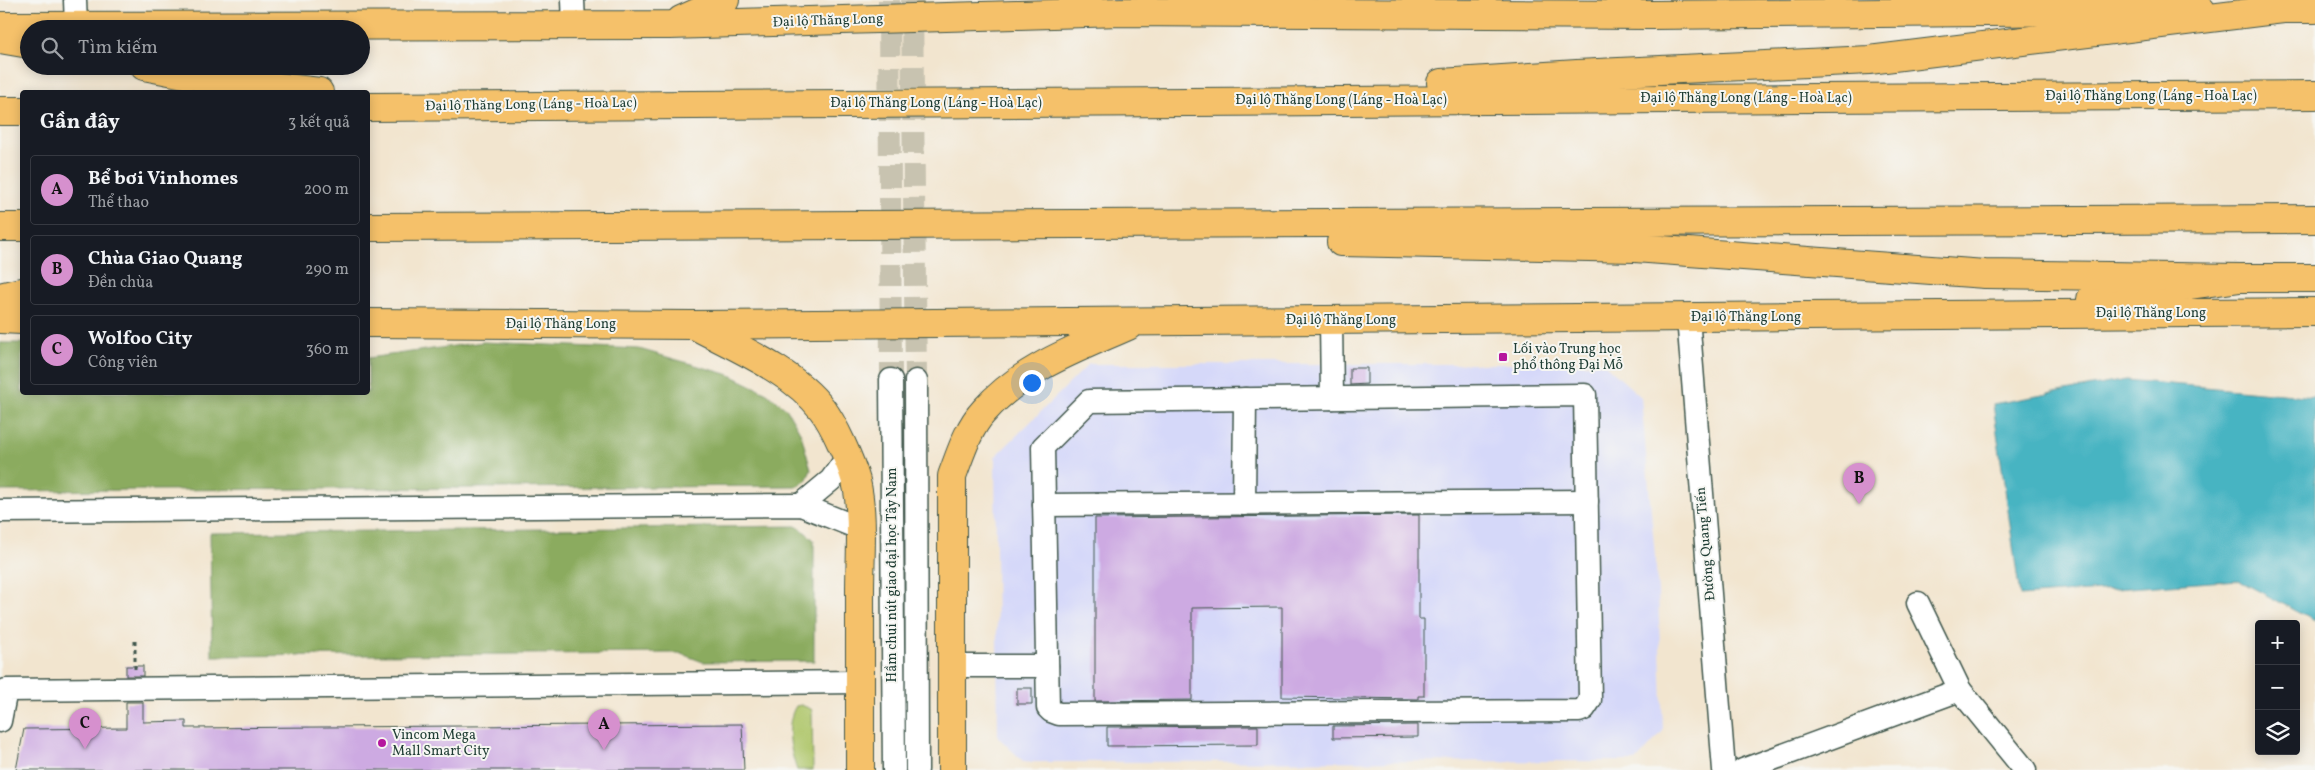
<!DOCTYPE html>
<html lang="vi">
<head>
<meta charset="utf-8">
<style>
	:root { --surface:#171b24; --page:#242831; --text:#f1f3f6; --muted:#9ea1a6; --line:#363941; --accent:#d690ce }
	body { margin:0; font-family:Vollkorn,serif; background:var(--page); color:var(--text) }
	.controls { position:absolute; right:15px; bottom:15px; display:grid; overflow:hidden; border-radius:5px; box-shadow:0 2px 12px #0003 }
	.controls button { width:45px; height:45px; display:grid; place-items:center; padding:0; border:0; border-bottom:1px solid var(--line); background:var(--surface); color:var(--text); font:25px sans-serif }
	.you { position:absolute; left:1031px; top:382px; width:18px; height:18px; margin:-12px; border:4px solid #fff; border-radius:50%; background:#1a73e8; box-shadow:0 0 0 8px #1a73e833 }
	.badge { display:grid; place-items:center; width:32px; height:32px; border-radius:50%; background:var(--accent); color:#111; font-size:16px; font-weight:700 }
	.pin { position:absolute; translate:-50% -41px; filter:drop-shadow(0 1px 2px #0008) }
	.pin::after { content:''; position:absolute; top:26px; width:18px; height:15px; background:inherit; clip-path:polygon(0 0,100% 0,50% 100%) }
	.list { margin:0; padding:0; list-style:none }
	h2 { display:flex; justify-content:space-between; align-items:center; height:65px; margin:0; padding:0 20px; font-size:21px }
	h2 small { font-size:16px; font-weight:400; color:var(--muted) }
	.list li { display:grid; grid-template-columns:32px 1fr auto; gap:15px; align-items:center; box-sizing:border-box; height:70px; margin:0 10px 10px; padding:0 10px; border:1px solid var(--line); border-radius:5px }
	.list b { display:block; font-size:19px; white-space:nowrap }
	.list p { margin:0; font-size:16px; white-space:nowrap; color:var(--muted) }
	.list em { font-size:16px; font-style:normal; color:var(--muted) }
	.icon { flex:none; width:28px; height:28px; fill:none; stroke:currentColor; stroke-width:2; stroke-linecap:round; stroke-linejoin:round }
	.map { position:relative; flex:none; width:2315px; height:770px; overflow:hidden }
	.search { position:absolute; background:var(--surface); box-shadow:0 2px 12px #0003; left:20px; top:20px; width:350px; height:55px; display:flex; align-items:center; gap:12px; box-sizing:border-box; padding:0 18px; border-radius:28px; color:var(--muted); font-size:19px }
	.panel { position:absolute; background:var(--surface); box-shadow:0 2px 12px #0003; left:20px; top:90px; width:350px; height:305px; border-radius:5px }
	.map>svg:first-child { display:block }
</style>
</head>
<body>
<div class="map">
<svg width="2315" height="770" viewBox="0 0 2315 770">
	<rect width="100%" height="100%" fill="#f6f6f2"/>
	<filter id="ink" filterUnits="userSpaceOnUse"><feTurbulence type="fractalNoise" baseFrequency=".02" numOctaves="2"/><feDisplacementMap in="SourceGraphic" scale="10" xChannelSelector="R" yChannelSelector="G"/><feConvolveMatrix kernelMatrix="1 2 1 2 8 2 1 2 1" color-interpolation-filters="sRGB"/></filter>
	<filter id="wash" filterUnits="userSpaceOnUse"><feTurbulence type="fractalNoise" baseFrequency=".0096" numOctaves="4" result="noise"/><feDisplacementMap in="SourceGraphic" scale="20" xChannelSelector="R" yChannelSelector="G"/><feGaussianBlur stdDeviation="1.12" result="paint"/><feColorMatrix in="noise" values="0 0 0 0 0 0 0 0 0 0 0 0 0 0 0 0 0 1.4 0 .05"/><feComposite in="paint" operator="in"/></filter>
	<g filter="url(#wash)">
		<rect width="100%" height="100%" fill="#f2e5cf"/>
		<path fill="#d5d8f9" d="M1089,364H1604L1641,397L1658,591L1663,731L1636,761L1024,762L998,737L995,457Z"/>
		<path fill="#afc66b" stroke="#678250" d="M801,705L811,709L812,711L813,770H797C790,751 785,723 796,706Z"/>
		<g fill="#8bab5f" stroke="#55744a">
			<path d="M483,342L639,349L730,375L767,393L786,408L801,434L811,470L806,481L797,486L0,491V343H22V392H368V358Z"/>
			<path d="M798,526L814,540V661L703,662L679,653L212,656L210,533Z"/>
		</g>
		<path fill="#47b4c2" stroke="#33787b" d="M2126,380L2315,397V621L2238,580L2020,596L1993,404Z"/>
		<g id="blocks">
			<g fill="#cdaae2">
				<path d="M1350,368H1367V384L1350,385Z"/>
				<path d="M1419,515V619H1424V696H1418V699L1282,697V607L1192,608V700L1095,701V518Z"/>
				<rect x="126" y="666" width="17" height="10"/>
				<rect x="1017" y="688" width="15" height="16"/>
				<path d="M126,702H143V722L186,721V728L742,724L744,770H16L24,729L126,728Z"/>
				<path d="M1418,725V737L1333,738V726Z"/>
				<path d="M1258,726V745L1107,746V727Z"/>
			</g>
		</g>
	</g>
	<g filter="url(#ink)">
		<use href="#blocks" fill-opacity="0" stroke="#3f564b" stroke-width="1"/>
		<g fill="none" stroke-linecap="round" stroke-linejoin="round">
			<g stroke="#c8c3b0" stroke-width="22" stroke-dasharray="22 11" stroke-linecap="butt">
				<path d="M889,0L891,380"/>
				<path d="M912,0L916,381"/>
			</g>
			<defs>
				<g id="minor">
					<path d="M75,0L76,26"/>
					<path d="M573,0L574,25"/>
					<path d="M1688,317L1724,770"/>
					<path d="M1331,320L1332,398"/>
					<path d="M891,380L894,770"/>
					<path d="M916,381L917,770"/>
					<path d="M1585,395L1590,700L1584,709L1579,711L1059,714L1051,711L1048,708L1043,447L1089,401Z"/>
					<path d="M1244,504L1245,399"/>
					<path d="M801,505L831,480L846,459"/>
					<path d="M1044,505L1587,501"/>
					<path d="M0,511L801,505L861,529"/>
					<path d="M1918,603L1960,690L2025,770"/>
					<path d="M952,666H1047"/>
					<path d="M0,721L6,690L860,682"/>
					<path d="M1743,770L1960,690"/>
				</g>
				<g id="major">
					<path d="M2259,9H2315"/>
					<path d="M681,20L725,0"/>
					<path d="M0,26L670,25L1121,12L1651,15L2201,10"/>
					<path d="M2091,299L2240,278H2315"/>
					<path d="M0,319L22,320"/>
					<path d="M368,323L692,325L2315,312"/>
					<path d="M696,326C737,348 793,371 822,409C834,424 851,463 856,481C864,514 860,557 860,591C860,651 860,710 860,770"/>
					<path d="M952,770V476C960,455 968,428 984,411C1022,368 1076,349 1128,326"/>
				</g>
				<g id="highway">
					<path d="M0,39L29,44"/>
					<path d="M144,66L205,78L319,92"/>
					<path d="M1441,83L1577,74L1869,60L2283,9"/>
					<path d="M368,107L2315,95"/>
					<path d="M0,111H22"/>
					<path d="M0,227H22"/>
					<path d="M368,227L2315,219"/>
					<path d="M1341,242L1635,248L1985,274L2240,278"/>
					<path d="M0,297L22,292"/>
				</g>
			</defs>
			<use href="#minor" stroke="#3f564b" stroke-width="25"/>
			<use href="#major" stroke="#3f564b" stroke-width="30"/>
			<use href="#highway" stroke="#3f564b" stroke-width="30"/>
			<path stroke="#3f564b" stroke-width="3" stroke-dasharray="4 4" stroke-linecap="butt" d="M135,641V670"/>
			<use href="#minor" stroke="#fff" stroke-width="22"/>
			<use href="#major" stroke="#f5c16b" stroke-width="28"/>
			<use href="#highway" stroke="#f5c16b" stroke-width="28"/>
		</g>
	</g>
	<g fill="#b5179e" stroke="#f6f6f2" stroke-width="2">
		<rect x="1498" y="352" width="10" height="10" rx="2.5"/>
		<circle cx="382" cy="743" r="5"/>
	</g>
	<g text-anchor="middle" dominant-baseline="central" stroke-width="4" stroke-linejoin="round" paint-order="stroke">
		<g font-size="14" fill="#1f3d34" stroke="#f6f6f2">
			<text transform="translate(828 21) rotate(-2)">Đại lộ Thăng Long</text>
			<text x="2151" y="96">Đại lộ Thăng Long (Láng - Hoà Lạc)</text>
			<text x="1746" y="98">Đại lộ Thăng Long (Láng - Hoà Lạc)</text>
			<text x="1341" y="100">Đại lộ Thăng Long (Láng - Hoà Lạc)</text>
			<text x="936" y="103">Đại lộ Thăng Long (Láng - Hoà Lạc)</text>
			<text transform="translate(531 105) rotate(-1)">Đại lộ Thăng Long (Láng - Hoà Lạc)</text>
			<text x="2151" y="313">Đại lộ Thăng Long</text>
			<text x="1746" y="317">Đại lộ Thăng Long</text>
			<text x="1341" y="320">Đại lộ Thăng Long</text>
			<text x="561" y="324">Đại lộ Thăng Long</text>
			<text transform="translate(1706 544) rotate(-95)">Đường Quang Tiến</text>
			<text transform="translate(892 575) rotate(-90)">Hầm chui nút giao đại học Tây Nam</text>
		</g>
		<g font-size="14" fill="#1f3d34" stroke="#f6f6f2" text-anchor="start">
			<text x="1513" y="349">Lối vào Trung học<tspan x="1513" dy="16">phổ thông Đại Mỗ</tspan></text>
			<text x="392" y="735">Vincom Mega<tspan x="392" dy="16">Mall Smart City</tspan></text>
		</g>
	</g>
</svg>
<div class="controls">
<button>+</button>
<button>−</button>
<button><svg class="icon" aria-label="layers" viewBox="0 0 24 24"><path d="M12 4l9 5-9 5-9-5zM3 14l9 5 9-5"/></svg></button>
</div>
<div class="you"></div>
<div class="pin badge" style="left:604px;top:750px">A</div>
<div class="pin badge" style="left:1859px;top:504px">B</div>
<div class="pin badge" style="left:85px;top:749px">C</div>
<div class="search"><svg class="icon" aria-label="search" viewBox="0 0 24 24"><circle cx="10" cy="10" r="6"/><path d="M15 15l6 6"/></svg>Tìm kiếm</div>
<section class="panel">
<h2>Gần đây<small>3 kết quả</small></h2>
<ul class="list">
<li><span class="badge">A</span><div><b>Bể bơi Vinhomes</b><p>Thể thao</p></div><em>200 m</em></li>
<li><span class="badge">B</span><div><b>Chùa Giao Quang</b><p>Đền chùa</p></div><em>290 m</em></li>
<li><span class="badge">C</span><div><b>Wolfoo City</b><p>Công viên</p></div><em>360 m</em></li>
</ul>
</section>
</div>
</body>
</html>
